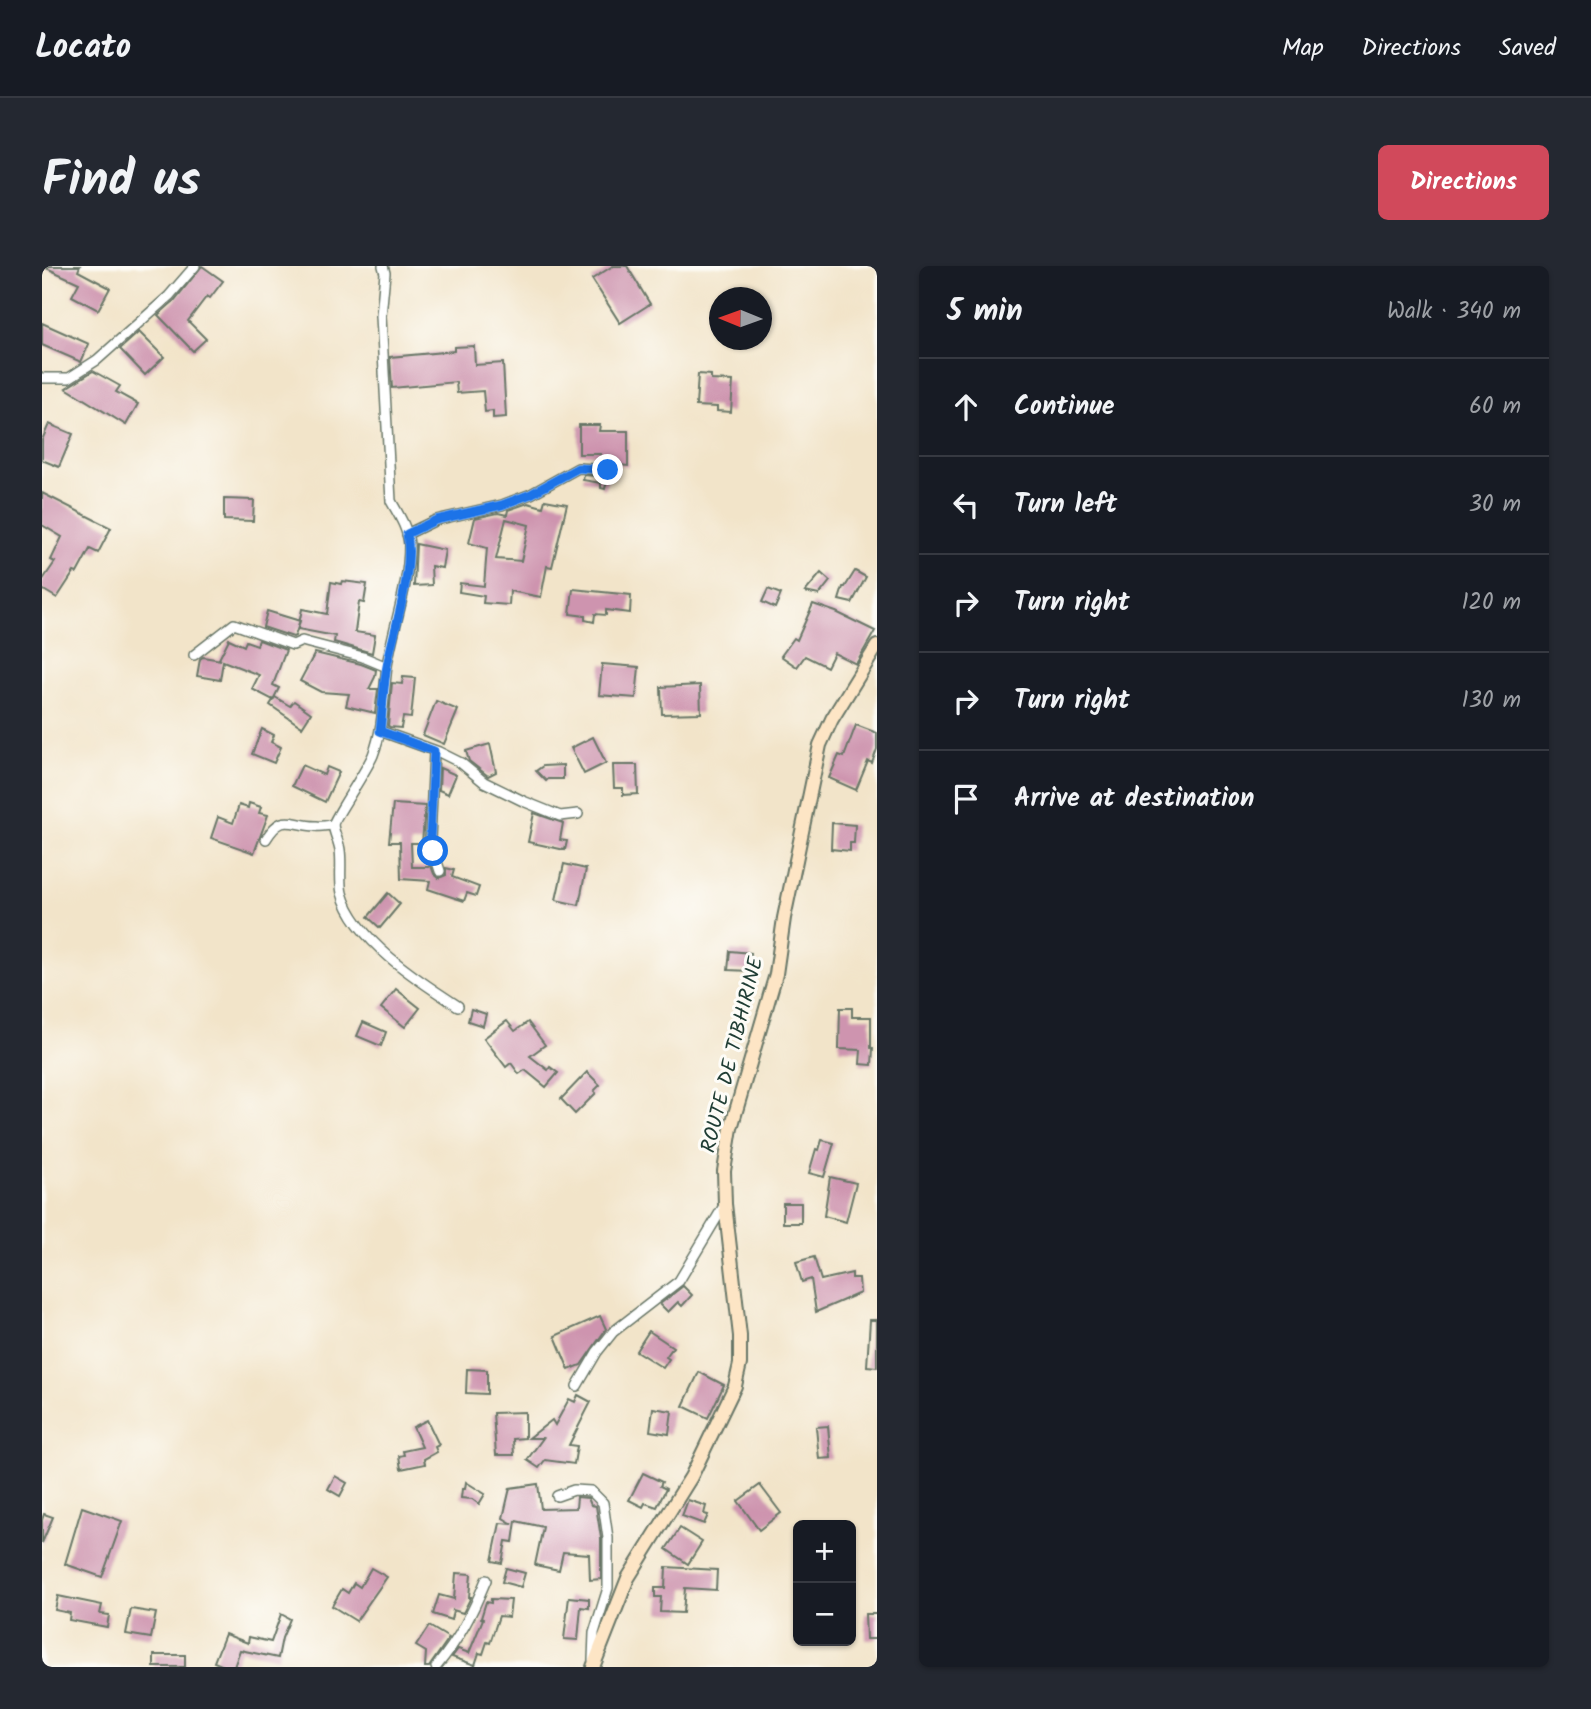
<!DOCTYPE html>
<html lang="en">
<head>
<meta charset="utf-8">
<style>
	:root { --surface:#171b24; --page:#242831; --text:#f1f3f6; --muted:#9ea1a6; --line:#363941; --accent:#d1495b }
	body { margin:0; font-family:Kalam,sans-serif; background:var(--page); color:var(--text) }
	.controls { position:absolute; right:21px; bottom:21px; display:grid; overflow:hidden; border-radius:10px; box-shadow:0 2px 5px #0004 }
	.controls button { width:63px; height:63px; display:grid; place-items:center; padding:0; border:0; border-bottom:2px solid var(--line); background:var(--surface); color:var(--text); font:35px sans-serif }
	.compass { position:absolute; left:667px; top:21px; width:63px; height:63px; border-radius:50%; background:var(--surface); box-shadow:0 2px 5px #0004; rotate:271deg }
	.stop { position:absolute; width:21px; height:21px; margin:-16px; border:5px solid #1a73e8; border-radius:50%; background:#fff }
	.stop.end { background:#1a73e8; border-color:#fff; box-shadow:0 2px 7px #0008 }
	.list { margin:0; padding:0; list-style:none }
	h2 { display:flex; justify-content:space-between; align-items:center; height:91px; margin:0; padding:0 28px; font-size:30px }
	h2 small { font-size:23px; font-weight:400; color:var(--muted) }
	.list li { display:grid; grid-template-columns:46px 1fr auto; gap:21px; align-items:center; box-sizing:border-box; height:98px; padding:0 28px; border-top:2px solid var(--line) }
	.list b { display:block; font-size:26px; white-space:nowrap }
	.list em { font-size:23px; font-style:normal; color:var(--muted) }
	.icon { flex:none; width:38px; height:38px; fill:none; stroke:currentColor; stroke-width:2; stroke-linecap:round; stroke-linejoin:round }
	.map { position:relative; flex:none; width:835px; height:1401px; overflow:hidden; border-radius:10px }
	header { display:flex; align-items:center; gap:42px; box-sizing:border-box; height:98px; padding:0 35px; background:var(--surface); border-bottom:2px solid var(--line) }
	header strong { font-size:33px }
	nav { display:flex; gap:38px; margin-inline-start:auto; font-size:24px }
	.intro { display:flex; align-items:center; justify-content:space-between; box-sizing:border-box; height:168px; padding:0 42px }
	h1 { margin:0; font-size:49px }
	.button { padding:18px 32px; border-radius:10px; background:var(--accent); color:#fff; font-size:24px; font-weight:700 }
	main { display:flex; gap:42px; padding:0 42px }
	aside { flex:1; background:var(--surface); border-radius:10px; box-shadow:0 2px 5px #0004 }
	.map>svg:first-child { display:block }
</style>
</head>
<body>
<header>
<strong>Locato</strong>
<nav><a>Map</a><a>Directions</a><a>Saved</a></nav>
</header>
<div class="intro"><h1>Find us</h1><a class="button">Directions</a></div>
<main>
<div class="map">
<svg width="835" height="1401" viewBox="0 0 835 1401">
	<rect width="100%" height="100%" fill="#fdfcf7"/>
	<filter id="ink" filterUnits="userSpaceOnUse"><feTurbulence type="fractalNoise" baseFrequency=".0143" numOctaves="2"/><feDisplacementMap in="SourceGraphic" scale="14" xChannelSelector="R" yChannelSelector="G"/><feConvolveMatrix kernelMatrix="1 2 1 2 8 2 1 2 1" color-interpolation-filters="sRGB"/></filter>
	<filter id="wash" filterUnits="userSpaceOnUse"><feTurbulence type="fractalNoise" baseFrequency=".00686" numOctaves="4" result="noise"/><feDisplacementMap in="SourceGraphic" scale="28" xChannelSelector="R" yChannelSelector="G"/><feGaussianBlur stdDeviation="1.57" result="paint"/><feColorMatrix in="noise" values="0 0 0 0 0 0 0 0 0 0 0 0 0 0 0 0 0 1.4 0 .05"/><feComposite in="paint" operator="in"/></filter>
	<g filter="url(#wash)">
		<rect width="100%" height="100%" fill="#f2e4c9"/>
		<g id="blocks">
			<g fill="#ce94af" fill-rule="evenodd">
				<path d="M0,0H38L36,5L68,22L56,44L30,30L37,17Z"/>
				<path d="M160,0L181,15L168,32L165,30L146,55L164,73L151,85L116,49L132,35Z"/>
				<path d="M571,0H585L608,38L578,57L550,13Z"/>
				<path d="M0,57L47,78L39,96L0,79Z"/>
				<path d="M97,66L122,91L103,109L78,83Z"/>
				<path d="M432,80L433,99L461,97L464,151L451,152V145L443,146L441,125L415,127L414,116L350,122L348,91L412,85V81Z"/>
				<path d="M51,105L78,120L74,126L96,138L84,159L24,122Z"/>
				<path d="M656,108L669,109V114L691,115L689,146L675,145V141L654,140Z"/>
				<path d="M7,158L31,168L17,201L0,194V174Z"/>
				<path d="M537,159H558L557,165H586V200L559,197V188H537Z"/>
				<path d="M542,209L566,211L563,223L559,222V217L541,214Z"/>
				<path d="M0,227L69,262L56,287L48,283L35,307L32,306L15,332L0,323V315L13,296L9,294L20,271L0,259Z"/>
				<path d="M182,233L212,234L211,255L182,254Z"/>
				<path d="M503,234L525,238L510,301L505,300L499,331L468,325L467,339L441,337L442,330L417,326L418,317L442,320L445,282L427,277L433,252L456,247L465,249L466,244L486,237L501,241ZM464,253L487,259L479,295L454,293Z"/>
				<path d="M374,278L403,284L400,302L389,300L390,319L372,320Z"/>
				<path d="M813,305L824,311L810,337L797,334L801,321H803Z"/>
				<path d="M779,307L788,315L777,329L763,326Z"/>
				<path d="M300,315L325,318L322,337L317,336L313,366L333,369L330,387L292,376L293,370L256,363L260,343L285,348L289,316L299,318Z"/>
				<path d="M531,323L589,329L588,347L564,344V349L553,348L552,356L543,354V350L528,348Z"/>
				<path d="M726,323L739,328L733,342L720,336Z"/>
				<path d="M771,338L794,346L833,365L814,398L792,387L785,401L763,390L755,401L739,390L752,372L755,374Z"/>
				<path d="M225,345L258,355L253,370L251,371L221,361Z"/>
				<path d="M187,373L202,380L204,375L215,379L217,374L244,384L231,419L237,422L231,434L210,423L217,409L181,395L178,414L155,410L158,393L161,391L179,394L177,393Z"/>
				<path d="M273,387L319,398L334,404L333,411L327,423H336L333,447L304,440L307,428L279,426L258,415Z"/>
				<path d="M560,398L597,401L594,432L557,429Z"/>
				<path d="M361,411L373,412L369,452L361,451L359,462L348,461L346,460L350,417L360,418Z"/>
				<path d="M658,419L659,447L620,448L619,421Z"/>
				<path d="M233,431L248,440L252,435L269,447L260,461L228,439Z"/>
				<path d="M394,435L416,444L402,478L381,469Z"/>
				<path d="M814,459L835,467V483L830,497L826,495L814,524L787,512L797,489L802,491Z"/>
				<path d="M220,463L232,469L229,476L239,481L232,497L210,488Z"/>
				<path d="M551,471L564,497L542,508L529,482Z"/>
				<path d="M448,478L454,506L446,510L427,495L424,485Z"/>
				<path d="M260,499L282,509L285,501L297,506L283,536L250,520Z"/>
				<path d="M521,499V513H506L504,515L494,505L501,500Z"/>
				<path d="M571,499H595L596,528L581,529V522H572Z"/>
				<path d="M398,502L414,509L406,528L397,524Z"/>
				<path d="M207,537L219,541L217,547L226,549L212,587L169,572L176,551L191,557L197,539L206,542Z"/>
				<path d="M351,538L383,540L380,577H369L370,601H387L388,597L392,608L397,612L404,609V602L412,604L410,611L437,621L434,630L425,627L422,635L386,623L388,615L359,613L358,576H347Z"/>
				<path d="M492,547L521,557L518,574L525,575L523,584L486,576Z"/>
				<path d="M790,557L813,559L812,577H808V585L789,583Z"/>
				<path d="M522,598L544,603L537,639L514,634Z"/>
				<path d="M346,627L358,638L338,662L326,651Z"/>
				<path d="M688,685L709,687L708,705L686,704Z"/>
				<path d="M354,723L378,742L363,761L339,742Z"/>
				<path d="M798,742H810V751H829V782H831L830,799L818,798L819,784L797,783Z"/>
				<path d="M429,743L444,748L441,760L426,755Z"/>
				<path d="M465,755L473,765L486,756L503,779L488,790L506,804L508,801L516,807L504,821L483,804L477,808L469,797L464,801L442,772Z"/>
				<path d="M321,756L344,766L339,780L315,770Z"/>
				<path d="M545,806L558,819L552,825L554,827L533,848L519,833Z"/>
				<path d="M780,874L792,877L782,911L767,907L774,883L777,884Z"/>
				<path d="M788,911L814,917L804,956L782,950Z"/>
				<rect x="741" y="937" width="18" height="20"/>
				<path d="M772,991L779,1014L810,1007V1012H817L818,1027L774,1046L769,1013L760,1016L754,996Z"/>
				<path d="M641,1020L650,1029L640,1040L636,1036L626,1046L618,1038Z"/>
				<path d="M558,1050L564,1063L539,1099L527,1104L513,1070Z"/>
				<path d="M828,1054H835V1101L825,1100Z"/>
				<path d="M607,1065L631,1081L624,1091L627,1093L621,1102L594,1085Z"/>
				<path d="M425,1103L445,1104V1128L424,1127Z"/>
				<path d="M657,1106L682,1119L666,1152L641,1140Z"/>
				<path d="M536,1129L549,1136L527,1179L535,1180L532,1198L503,1194L497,1202L485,1194L501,1172H487L510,1154L513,1159L527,1133L533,1136Z"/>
				<path d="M611,1142L630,1145L627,1168L608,1165Z"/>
				<path d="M483,1146V1172L471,1173L472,1189H454L451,1147Z"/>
				<path d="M385,1154L397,1179L393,1181L395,1186L382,1193L383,1198L359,1203L357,1190L362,1189L361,1185L380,1181L371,1161Z"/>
				<path d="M786,1160L789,1192L777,1193L774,1161Z"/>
				<path d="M601,1207L620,1216L618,1220L624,1223L615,1241L603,1237L601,1241L587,1234Z"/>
				<path d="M293,1210L305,1217L298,1230L286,1223Z"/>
				<path d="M424,1216L443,1228L437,1238L430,1233L419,1232L420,1223H423Z"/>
				<path d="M496,1218L499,1243L534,1242L535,1231L546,1232L549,1239L554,1240L559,1272V1313L548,1314L547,1288L521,1286L517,1304L493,1299L501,1261L474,1255L471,1276L464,1275L460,1297L450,1295L458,1257L471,1258L461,1252L468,1222Z"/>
				<path d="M718,1219L739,1247L717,1264L696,1235Z"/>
				<path d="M646,1234L664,1240L662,1248L666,1249L662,1258L640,1250Z"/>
				<path d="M40,1241L80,1255L60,1311L23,1298Z"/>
				<path d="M2,1248L11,1251L0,1277V1254Z"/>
				<path d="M638,1262L660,1276L646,1298L624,1283Z"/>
				<path d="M624,1301L675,1304L674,1324L643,1322L641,1347L618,1346L619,1331H613V1322H623Z"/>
				<path d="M329,1302L345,1311L314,1355L290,1340L300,1323L306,1327L312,1317L318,1321Z"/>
				<path d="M464,1302L483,1307L479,1321L460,1316Z"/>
				<path d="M414,1307L429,1308L427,1331H429L421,1347L411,1344L409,1354L391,1348L397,1329L412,1333Z"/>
				<path d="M16,1330L60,1339L58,1348L67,1349L65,1361L27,1354L28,1347L13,1344Z"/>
				<path d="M527,1331L547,1333V1342L539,1341L536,1374L522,1373Z"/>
				<path d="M449,1333L469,1334L467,1351L457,1350L448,1377L445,1376L441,1388L437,1387L433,1399L410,1391L416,1383L427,1387L441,1353L439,1352L444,1336L449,1337Z"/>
				<path d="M89,1343L114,1347L109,1372L84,1368Z"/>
				<path d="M239,1348L248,1353L240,1372L236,1392L198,1384L192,1401H184L172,1396L183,1368L206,1377L207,1371L229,1376Z"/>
				<path d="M823,1348H835V1373H824Z"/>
				<path d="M387,1360L407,1372L387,1401H383L384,1386L374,1380Z"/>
				<rect x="112" y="1389" width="31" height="12"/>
			</g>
		</g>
	</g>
	<g filter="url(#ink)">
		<use href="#blocks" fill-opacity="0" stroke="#697768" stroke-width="2"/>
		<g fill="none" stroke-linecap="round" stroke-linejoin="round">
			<defs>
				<g id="street">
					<path d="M341,0L343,7L339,50L349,235C357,249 366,263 367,279C367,321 351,360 345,400C341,430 342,461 331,489C326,502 291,554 291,559C292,567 297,576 298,584C300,598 297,614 300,627C313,674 377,715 416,740"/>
					<path d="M0,112H27L55,94L127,30L153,0"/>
					<path d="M365,268L394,254L460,239L489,228L536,202L566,204"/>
					<path d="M152,389L192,358L251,379L260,375L267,377L321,391L345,401"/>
					<path d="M338,465L397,486L419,497L442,516L481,535L518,550L536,548"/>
					<path d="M392,485L388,574L398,605"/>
					<path d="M224,573C241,546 248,559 274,560C279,561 286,559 291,559"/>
					<path d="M535,1120L555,1086L571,1066L637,1015L683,938"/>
					<path d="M515,1230L532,1224L549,1225L561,1237L566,1272V1322L552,1367L551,1394"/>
					<path d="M394,1401C418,1372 430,1348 444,1314"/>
				</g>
				<path id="secondary" d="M551,1401L586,1312L649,1211L693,1120L698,1098V1070L683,938L682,905L689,862L734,708L742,652L778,479L790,453L835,380"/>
			</defs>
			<use href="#street" stroke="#697768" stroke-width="12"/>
			<use href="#secondary" stroke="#697768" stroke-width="16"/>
			<use href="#street" stroke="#fff" stroke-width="9"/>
			<use href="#secondary" stroke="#fde5c5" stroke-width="12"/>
		</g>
	</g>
	<g fill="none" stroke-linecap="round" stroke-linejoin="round" filter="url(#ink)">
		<path stroke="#1a73e8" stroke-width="9" d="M391,585L388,574L392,485L338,465C341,442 341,418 346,395C353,361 372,302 365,268L394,254L460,239L489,228L536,202L566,204"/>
	</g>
	<g text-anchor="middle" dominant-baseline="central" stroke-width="6" stroke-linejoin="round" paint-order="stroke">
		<g font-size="21" fill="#1f3d34" stroke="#fdfcf7">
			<text transform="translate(691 789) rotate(-76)">ROUTE DE TIBHIRINE</text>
		</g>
	</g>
</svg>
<div class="controls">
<button>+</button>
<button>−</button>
</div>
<svg class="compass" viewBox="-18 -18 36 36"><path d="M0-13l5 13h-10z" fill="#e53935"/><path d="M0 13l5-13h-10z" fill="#9ea1a6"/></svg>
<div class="stop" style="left:391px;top:585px"></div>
<div class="stop end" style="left:566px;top:204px"></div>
</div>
<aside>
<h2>5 min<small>Walk · 340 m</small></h2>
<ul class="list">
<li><svg class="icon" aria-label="ahead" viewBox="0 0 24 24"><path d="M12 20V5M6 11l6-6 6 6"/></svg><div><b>Continue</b></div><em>60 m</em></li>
<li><svg class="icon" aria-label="left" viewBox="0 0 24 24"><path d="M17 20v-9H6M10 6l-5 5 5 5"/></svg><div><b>Turn left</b></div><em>30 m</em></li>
<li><svg class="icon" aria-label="right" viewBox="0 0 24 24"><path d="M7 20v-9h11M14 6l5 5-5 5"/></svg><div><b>Turn right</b></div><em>120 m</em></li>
<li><svg class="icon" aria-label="right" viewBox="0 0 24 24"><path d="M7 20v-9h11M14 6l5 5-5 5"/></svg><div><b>Turn right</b></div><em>130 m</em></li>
<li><svg class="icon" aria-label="arrive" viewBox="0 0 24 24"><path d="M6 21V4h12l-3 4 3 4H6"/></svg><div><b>Arrive at destination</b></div></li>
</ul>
</aside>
</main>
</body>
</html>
